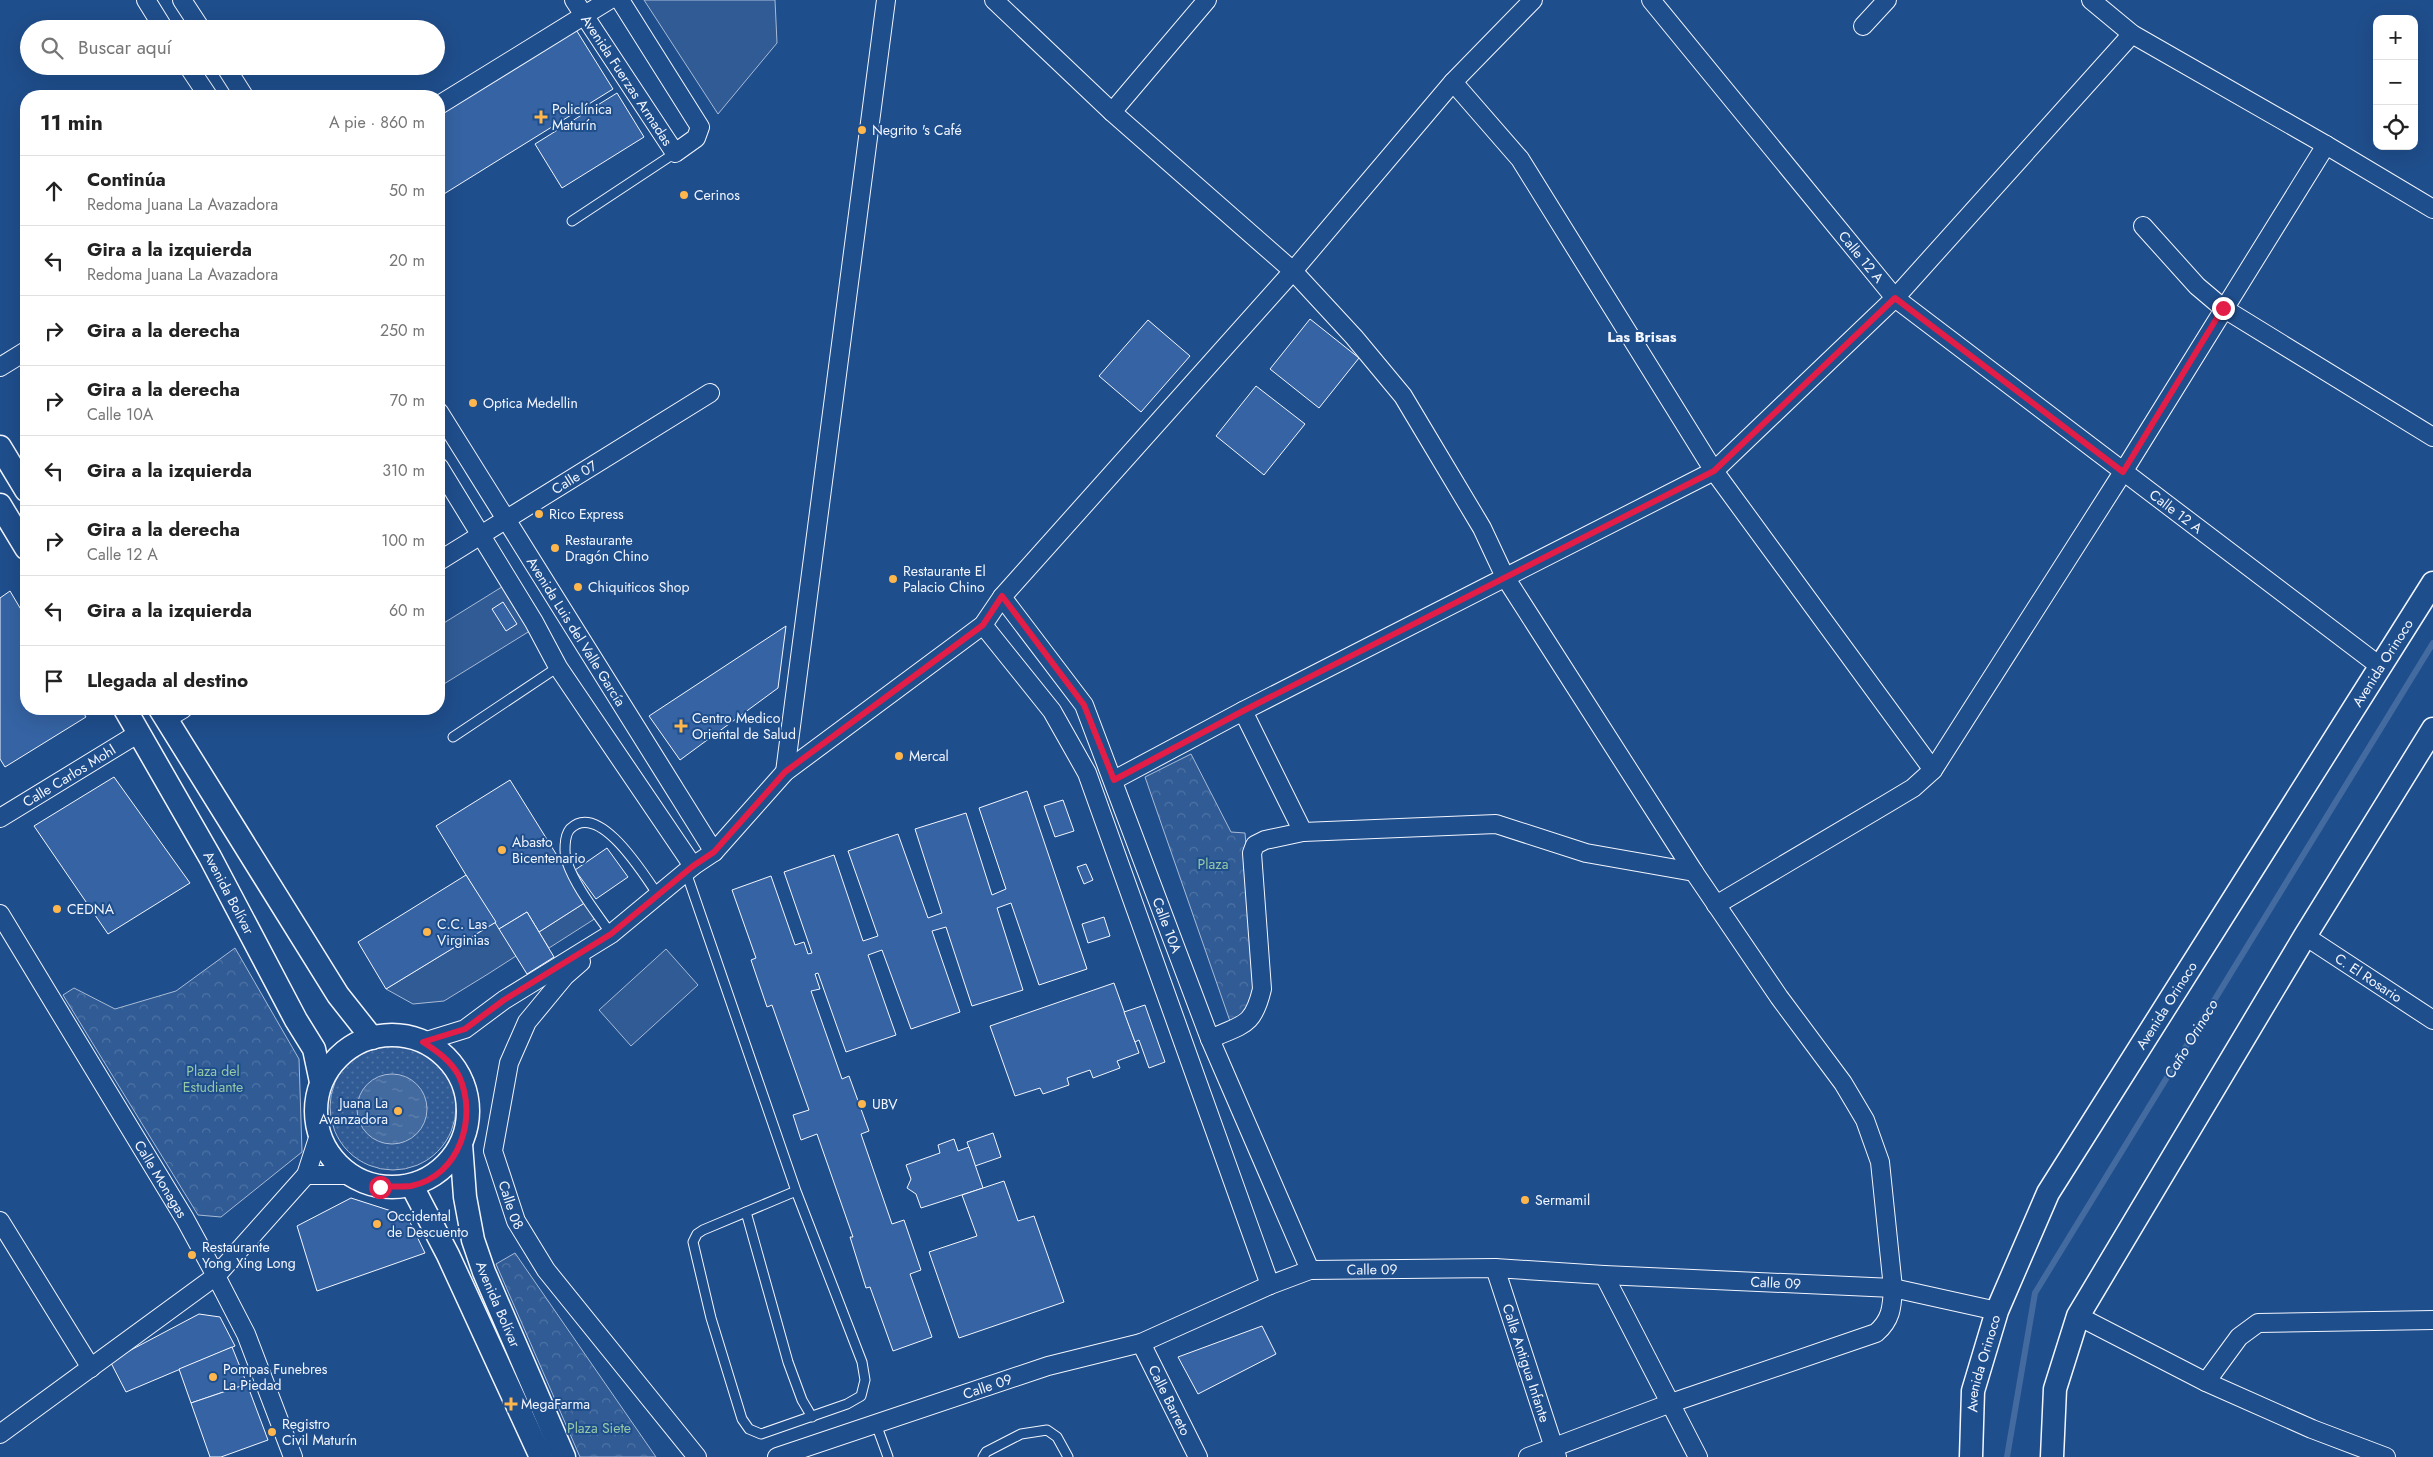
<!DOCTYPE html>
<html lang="es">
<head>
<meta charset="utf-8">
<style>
	:root { --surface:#fff; --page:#f2f2f2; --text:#222; --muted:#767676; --line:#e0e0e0 }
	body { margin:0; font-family:Jost,sans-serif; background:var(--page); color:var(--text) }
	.controls { position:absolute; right:15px; top:15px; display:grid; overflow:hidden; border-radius:10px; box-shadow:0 5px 20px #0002 }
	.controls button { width:45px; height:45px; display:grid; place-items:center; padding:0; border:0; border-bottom:1px solid var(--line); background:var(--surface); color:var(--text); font:25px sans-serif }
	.stop { position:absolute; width:15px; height:15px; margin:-11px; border:4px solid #e11d48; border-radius:50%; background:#fff }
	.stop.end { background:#e11d48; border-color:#fff; box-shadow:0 1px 5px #0008 }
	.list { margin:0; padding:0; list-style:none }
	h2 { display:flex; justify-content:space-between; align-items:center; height:65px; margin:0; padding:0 20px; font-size:21px }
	h2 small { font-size:16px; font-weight:400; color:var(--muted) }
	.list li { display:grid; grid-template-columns:32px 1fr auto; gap:15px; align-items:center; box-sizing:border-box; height:70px; padding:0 20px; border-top:1px solid var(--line) }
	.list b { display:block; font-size:19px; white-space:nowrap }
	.list p { margin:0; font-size:16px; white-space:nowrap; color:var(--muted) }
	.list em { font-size:16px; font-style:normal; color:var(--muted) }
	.icon { flex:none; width:28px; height:28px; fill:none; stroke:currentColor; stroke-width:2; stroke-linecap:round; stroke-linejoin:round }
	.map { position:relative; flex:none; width:2433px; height:1457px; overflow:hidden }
	.search { position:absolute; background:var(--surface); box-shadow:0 5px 20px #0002; left:20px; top:20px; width:425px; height:55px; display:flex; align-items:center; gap:12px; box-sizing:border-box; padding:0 18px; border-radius:28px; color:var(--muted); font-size:19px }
	.panel { position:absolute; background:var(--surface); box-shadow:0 5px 20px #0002; left:20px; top:90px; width:425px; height:625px; border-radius:20px }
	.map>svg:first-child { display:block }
</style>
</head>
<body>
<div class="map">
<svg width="2433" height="1457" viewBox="0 0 2433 1457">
	<defs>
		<pattern id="forest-crowns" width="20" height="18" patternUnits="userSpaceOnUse" patternTransform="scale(1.25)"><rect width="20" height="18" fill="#305b95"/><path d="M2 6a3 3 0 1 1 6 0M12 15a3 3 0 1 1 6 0" fill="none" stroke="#4e73a5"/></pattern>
		<pattern id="garden-dots" width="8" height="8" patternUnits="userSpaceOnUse" patternTransform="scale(1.25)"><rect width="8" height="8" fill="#305b95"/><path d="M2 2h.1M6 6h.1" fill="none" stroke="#4e73a5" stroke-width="1.8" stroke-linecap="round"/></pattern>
		<pattern id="water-ripples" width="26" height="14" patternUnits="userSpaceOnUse" patternTransform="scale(1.25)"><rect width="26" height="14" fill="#446ba0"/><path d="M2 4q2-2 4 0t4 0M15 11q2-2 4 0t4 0" fill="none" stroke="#5f81ae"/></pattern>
	</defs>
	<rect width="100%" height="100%" fill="#1f4e8c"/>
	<g fill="url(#forest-crowns)" stroke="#a8bbd7">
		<path d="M1191,754L1231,832L1245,833L1258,985L1244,1018L1231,1024L1145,777Z"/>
		<path d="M235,948L299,1059L302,1152L221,1217L198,1215L63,995L74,988L115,1009L176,991Z"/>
		<path d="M515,1253L656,1457H580L496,1264Z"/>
	</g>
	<circle fill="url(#garden-dots)" stroke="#a8bbd7" cx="393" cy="1107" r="63"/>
	<g fill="#305b95" stroke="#a8bbd7">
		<path d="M644,0H775L777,43L718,114Z"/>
		<path d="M505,585L533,629L439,687V626Z"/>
		<path d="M586,902L596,918L549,948L539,932Z"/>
		<path d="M496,922L516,956L488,974L444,1001L413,1004L386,989Z"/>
		<path d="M666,949L698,985L631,1046L599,1010Z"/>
	</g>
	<circle fill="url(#water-ripples)" stroke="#a8bbd7" cx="392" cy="1109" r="35"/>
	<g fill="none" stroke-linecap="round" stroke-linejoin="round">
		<path stroke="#446ba0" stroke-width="6" d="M2007,1457L2035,1293L2433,643"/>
	</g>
	<g fill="#3563a3" stroke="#f2f6ff">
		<path d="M575,28L613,89L439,197V113Z"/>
		<path d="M617,93L644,137L562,188L535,144Z"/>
		<path d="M1310,319L1359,358L1319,408L1270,369Z"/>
		<path d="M1148,320L1190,356L1141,412L1099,376Z"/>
		<path d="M1256,386L1305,424L1264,475L1216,436Z"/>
		<path d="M10,591L26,618V709H81L86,717L5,767L0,759V598Z"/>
		<path d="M503,602L517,624L506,631L492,609Z"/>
		<path d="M786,626L778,688L680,760L649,716Z"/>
		<path d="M114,777L190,883L108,934L34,826Z"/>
		<path d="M510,780L586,902L539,932L527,912L499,929L436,826Z"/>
		<path d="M1027,791L1087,969L1039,985L1011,903L997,908L1023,990L972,1006L946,927L932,931L960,1012L911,1029L882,950L868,955L896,1035L846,1052L818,973L815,974L820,989L811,991L842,1079L849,1076L869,1131L861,1134L892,1224L904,1220L921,1270L910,1274L932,1337L893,1351L870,1287L866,1288L850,1237H853L817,1134L801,1140L793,1115L809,1110L772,1005L767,1007L751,960L756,958L732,890L771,876L795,945L804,942L808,954L812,953L784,872L834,855L863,941L878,936L848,851L898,834L928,918L942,913L915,829L966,813L992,895L1006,889L979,808Z"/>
		<path d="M1063,800L1074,831L1055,837L1044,806Z"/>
		<path d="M607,848L628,877L596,899L575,870Z"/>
		<path d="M1086,864L1093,880L1084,884L1077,867Z"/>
		<path d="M466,875L496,922L386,989L358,942Z"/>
		<path d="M527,912L554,957L527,974L499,929Z"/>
		<path d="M1104,917L1110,936L1088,943L1082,924Z"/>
		<path d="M1114,983L1139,1053L1117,1061L1120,1068L1093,1078L1090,1070L1067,1078L1069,1085L1043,1094L1040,1088L1015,1096L990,1026Z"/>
		<path d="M1145,1005L1165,1062L1149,1068L1139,1040L1135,1042L1124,1012Z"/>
		<path d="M993,1133L1001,1157L975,1166L967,1142Z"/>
		<path d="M954,1139L958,1151L969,1147L983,1188L921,1208L916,1194L907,1188L911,1179L906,1165L940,1153L938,1145Z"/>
		<path d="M1004,1181L1018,1221L1034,1216L1064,1302L959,1338L929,1252L977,1236L962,1195Z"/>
		<path d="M351,1198L407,1216L425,1253L317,1291L297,1226Z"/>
		<path d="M199,1314L220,1317L235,1346L126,1392L110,1361Z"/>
		<path d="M1262,1326L1276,1354L1198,1394L1178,1357Z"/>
		<path d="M232,1347L247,1384L191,1403L179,1369Z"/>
		<path d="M247,1384L268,1440L221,1457H210L191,1403Z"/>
	</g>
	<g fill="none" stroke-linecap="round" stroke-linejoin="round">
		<defs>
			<g id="service">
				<path d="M572,221L675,153"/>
				<path d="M453,737L558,667"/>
				<path d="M686,872L796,1191L862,1362L865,1380L861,1396L847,1404L761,1434L749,1429L742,1419L711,1318L693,1242L697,1234L703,1230L796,1191"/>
				<path d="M611,934C596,912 576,888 567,862C564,854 564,836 570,829C599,800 644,875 658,895"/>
				<path d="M746,1212L788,1362L802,1400L812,1417"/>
				<path d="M876,1424L888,1457"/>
				<path d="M983,1457L986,1452L1021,1434L1047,1430L1057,1437L1068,1457"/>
			</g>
			<g id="minor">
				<path d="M146,0L164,29"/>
				<path d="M182,0L201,29"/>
				<path id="s1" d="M574,0L675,153L696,138L700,127L620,0"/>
				<path d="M994,0L1112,112L1293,271L1354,337L1403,396L1482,528L1505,577L1694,872L1779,997L1843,1083L1865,1120L1880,1162L1893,1288C1892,1308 1891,1320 1876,1333L1671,1403L1528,1457"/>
				<path id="s2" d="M1651,0L1895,298L2381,667"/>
				<path d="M2091,0L2132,34L2326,145L2433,209"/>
				<path d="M1863,26L1887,0"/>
				<path d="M188,66L208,96"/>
				<path d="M225,66L244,96"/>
				<path d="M1453,82L1520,159L1714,471L1933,770"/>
				<path d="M439,105L609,0"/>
				<path d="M1112,112L1207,0"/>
				<path d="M2143,226L2197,286L2223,308L2433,437"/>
				<path d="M0,367L26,351"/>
				<path id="s3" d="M439,412L714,852"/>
				<path d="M439,467L534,622L558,667L693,866"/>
				<path id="s4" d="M439,561L710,393"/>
				<path id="s5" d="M1002,597L1084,705L1210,1039L1310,1270"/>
				<path d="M983,625L1052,711L1087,773L1270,1285"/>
				<path d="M1243,711L1303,832"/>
				<path d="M166,719L183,709"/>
				<path d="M785,772L886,0"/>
				<path d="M1114,780L1243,711L1714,471L1895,298L2132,34"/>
				<path id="s6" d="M0,818L139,733"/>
				<path d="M1716,905L1888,803L1913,788L1933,770L2123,472L2326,145"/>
				<path id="s7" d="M0,914L185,1219L216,1276L246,1334L293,1457"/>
				<path id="s8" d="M2305,936L2433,1020"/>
				<path id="s9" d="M581,962L565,976L527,1022L509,1063L493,1151L516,1221L546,1270L697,1457"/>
				<path d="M1210,1039C1243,1024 1253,1027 1262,989L1252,853L1255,845L1265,840L1303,832L1496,824L1586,853L1694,872"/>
				<path d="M423,1042L465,1029L504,1000L611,934L693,866L714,852L785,772L983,625L1002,597L1293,271L1453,82L1533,0"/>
				<path d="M306,1175H351"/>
				<path d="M0,1221L91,1368"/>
				<path id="s10" d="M1495,1268L1557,1457"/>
				<path d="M1604,1275L1698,1457"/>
				<path d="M2078,1316L2206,1382L2312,1429L2386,1457"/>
				<path id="s11" d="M1141,1343L1198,1457"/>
				<path d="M2206,1382L2239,1337L2258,1323L2433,1320"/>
				<path d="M0,1434L216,1276L306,1175L319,1135"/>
				<path id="s12" d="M777,1457L1048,1366L1141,1343L1270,1285L1310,1270L1495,1268L1604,1275L1893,1288L1997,1311"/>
			</g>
			<g id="tertiary">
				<path d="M0,447L26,490"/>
				<path d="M0,505L26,548"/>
				<path id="s13" d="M125,709L210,857L296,1020L314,1049L321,1082"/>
				<path d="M160,709L338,995L372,1038"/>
				<circle cx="392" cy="1111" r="76"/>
				<path id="s14" d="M461,1144L465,1197L473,1240L484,1272L564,1457"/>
				<path d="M412,1186L448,1255L541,1457"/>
				<path id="s15" d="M1971,1457L1973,1391L1997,1311L2048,1193L2433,583"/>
				<path d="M2052,1457L2055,1389L2078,1316L2305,936L2433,729"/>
			</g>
		</defs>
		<use href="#service" stroke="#f2f6ff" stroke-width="11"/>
		<use href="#minor" stroke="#f2f6ff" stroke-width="20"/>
		<use href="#tertiary" stroke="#f2f6ff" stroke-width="25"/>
		<use href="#service" stroke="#1f4e8c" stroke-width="9"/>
		<use href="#minor" stroke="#1f4e8c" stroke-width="18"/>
		<use href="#tertiary" stroke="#1f4e8c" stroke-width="22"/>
	</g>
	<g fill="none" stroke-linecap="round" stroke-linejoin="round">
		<path stroke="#e11d48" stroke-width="6" d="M380,1187C390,1186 401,1187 411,1186C460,1176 478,1117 459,1076C451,1061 437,1051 423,1042L465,1029L504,1000L611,934L693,866L714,852L785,772L983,625L1002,596L1084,705L1114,780L1243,711L1714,471L1895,298L2123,472L2223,308"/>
	</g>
	<g fill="#ffb74d" stroke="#1f4e8c" stroke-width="2">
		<path d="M538.5 109.5h5v5h5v5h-5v5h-5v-5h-5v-5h5z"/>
		<circle cx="862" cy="130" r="5"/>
		<circle cx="684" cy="195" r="5"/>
		<circle cx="473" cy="403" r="5"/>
		<circle cx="539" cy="514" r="5"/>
		<circle cx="555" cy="548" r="5"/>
		<circle cx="893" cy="579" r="5"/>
		<circle cx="578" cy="587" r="5"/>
		<path d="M678.5 718.5h5v5h5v5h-5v5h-5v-5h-5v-5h5z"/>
		<circle cx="899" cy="756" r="5"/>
		<circle cx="502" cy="850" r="5"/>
		<circle cx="57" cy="909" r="5"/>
		<circle cx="427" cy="932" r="5"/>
		<circle cx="862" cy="1104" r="5"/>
		<circle cx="398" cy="1111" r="5"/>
		<circle cx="1525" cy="1200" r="5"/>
		<circle cx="377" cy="1224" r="5"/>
		<circle cx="192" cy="1255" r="5"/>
		<circle cx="213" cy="1377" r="5"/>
		<path d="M508.5 1396.5h5v5h5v5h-5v5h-5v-5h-5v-5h5z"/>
		<circle cx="272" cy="1432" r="5"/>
	</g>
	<g text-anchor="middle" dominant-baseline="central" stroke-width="4" stroke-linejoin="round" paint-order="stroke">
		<g font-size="14" fill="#f2f6ff" stroke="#1f4e8c">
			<text stroke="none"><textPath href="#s1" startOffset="96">Avenida Fuerzas Armadas</textPath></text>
			<text stroke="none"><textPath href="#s2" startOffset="332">Calle 12 A</textPath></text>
			<text stroke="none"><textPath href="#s4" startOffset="159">Calle 07</textPath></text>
			<text stroke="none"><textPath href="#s2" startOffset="738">Calle 12 A</textPath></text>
			<text stroke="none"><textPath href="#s3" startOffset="259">Avenida Luis del Valle García</textPath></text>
			<text stroke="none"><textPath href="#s15" startOffset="905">Avenida Orinoco</textPath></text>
			<text stroke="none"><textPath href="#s6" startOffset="81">Calle Carlos Mohl</textPath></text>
			<text stroke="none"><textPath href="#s13" startOffset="211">Avenida Bolívar</textPath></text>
			<text stroke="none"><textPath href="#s5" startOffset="371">Calle 10A</textPath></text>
			<text stroke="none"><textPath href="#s8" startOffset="76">C. El Rosario</textPath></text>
			<text stroke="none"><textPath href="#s15" startOffset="500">Avenida Orinoco</textPath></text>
			<text stroke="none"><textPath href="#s7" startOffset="310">Calle Monagas</textPath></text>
			<text stroke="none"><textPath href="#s9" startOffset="272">Calle 08</textPath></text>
			<text stroke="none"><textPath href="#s12" startOffset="628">Calle 09</textPath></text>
			<text stroke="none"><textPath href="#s12" startOffset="1032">Calle 09</textPath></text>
			<text stroke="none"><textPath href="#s14" startOffset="166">Avenida Bolívar</textPath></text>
			<text stroke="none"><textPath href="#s10" startOffset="100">Calle Antigua Infante</textPath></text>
			<text stroke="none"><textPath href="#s15" startOffset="95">Avenida Orinoco</textPath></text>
			<text stroke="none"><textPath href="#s12" startOffset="222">Calle 09</textPath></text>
			<text stroke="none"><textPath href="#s11" startOffset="64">Calle Barreto</textPath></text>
		</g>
		<g font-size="14" fill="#f2f6ff" stroke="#1f4e8c" text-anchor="start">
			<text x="552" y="109">Policlínica<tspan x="552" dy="16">Maturín</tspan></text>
			<text x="872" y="130">Negrito 's Café</text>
			<text x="694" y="195">Cerinos</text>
			<text x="483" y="403">Optica Medellin</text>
			<text x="549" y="514">Rico Express</text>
			<text x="565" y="540">Restaurante<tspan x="565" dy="16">Dragón Chino</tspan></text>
			<text x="903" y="571">Restaurante El<tspan x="903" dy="16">Palacio Chino</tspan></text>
			<text x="588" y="587">Chiquiticos Shop</text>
			<text x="692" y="718">Centro Medico<tspan x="692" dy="16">Oriental de Salud</tspan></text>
			<text x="909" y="756">Mercal</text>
			<text x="512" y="842">Abasto<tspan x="512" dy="16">Bicentenario</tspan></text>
			<text x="67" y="909">CEDNA</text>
			<text x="437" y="924">C.C. Las<tspan x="437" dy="16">Virginias</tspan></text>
			<text x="388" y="1103" text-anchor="end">Juana La<tspan x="388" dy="16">Avanzadora</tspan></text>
			<text x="872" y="1104">UBV</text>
			<text x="1535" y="1200">Sermamil</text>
			<text x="387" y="1216">Occidental<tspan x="387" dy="16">de Descuento</tspan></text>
			<text x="202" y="1247">Restaurante<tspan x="202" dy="16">Yong Xing Long</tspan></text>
			<text x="223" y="1369">Pompas Funebres<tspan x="223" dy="16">La Piedad</tspan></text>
			<text x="521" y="1404">MegaFarma</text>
			<text x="282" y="1424">Registro<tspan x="282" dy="16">Civil Maturín</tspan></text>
		</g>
		<g font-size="14" fill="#97c8a6" stroke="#1f4e8c">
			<text x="1213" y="864">Plaza</text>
			<text x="213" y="1071">Plaza del<tspan x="213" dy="16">Estudiante</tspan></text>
			<text x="599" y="1428">Plaza Siete</text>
		</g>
		<g font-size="15" font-weight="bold" fill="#f2f6ff" stroke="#1f4e8c">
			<text x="1642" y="337">Las Brisas</text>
		</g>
		<g font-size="15" font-style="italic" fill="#f2f6ff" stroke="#1f4e8c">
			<text transform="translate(2191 1039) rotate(-59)">Caño Orinoco</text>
		</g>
	</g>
</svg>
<div class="controls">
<button>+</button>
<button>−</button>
<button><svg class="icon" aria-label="locate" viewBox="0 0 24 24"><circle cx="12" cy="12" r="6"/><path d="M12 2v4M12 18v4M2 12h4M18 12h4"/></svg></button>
</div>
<div class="stop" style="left:380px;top:1187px"></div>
<div class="stop end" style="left:2223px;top:308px"></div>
<div class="search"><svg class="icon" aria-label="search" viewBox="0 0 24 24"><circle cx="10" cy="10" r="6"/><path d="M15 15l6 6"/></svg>Buscar aquí</div>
<section class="panel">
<h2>11 min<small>A pie · 860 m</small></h2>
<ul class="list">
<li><svg class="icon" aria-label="ahead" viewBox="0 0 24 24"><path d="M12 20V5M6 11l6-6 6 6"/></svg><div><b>Continúa</b><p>Redoma Juana La Avazadora</p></div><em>50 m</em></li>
<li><svg class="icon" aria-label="left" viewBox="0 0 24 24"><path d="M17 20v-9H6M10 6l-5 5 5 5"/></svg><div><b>Gira a la izquierda</b><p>Redoma Juana La Avazadora</p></div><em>20 m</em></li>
<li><svg class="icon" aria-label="right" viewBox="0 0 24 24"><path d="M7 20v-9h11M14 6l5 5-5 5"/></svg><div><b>Gira a la derecha</b></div><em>250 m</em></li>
<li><svg class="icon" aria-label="right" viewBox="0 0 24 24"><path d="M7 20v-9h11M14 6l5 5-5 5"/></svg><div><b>Gira a la derecha</b><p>Calle 10A</p></div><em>70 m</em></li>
<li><svg class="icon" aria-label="left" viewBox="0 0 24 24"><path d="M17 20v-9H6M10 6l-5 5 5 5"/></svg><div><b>Gira a la izquierda</b></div><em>310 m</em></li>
<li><svg class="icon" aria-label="right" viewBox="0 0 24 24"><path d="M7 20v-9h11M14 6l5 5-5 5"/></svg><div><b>Gira a la derecha</b><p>Calle 12 A</p></div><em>100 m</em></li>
<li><svg class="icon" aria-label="left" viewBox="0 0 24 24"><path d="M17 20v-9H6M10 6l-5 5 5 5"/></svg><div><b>Gira a la izquierda</b></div><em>60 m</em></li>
<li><svg class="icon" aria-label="arrive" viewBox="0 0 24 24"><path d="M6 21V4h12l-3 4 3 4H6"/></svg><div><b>Llegada al destino</b></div></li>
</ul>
</section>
</div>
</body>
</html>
